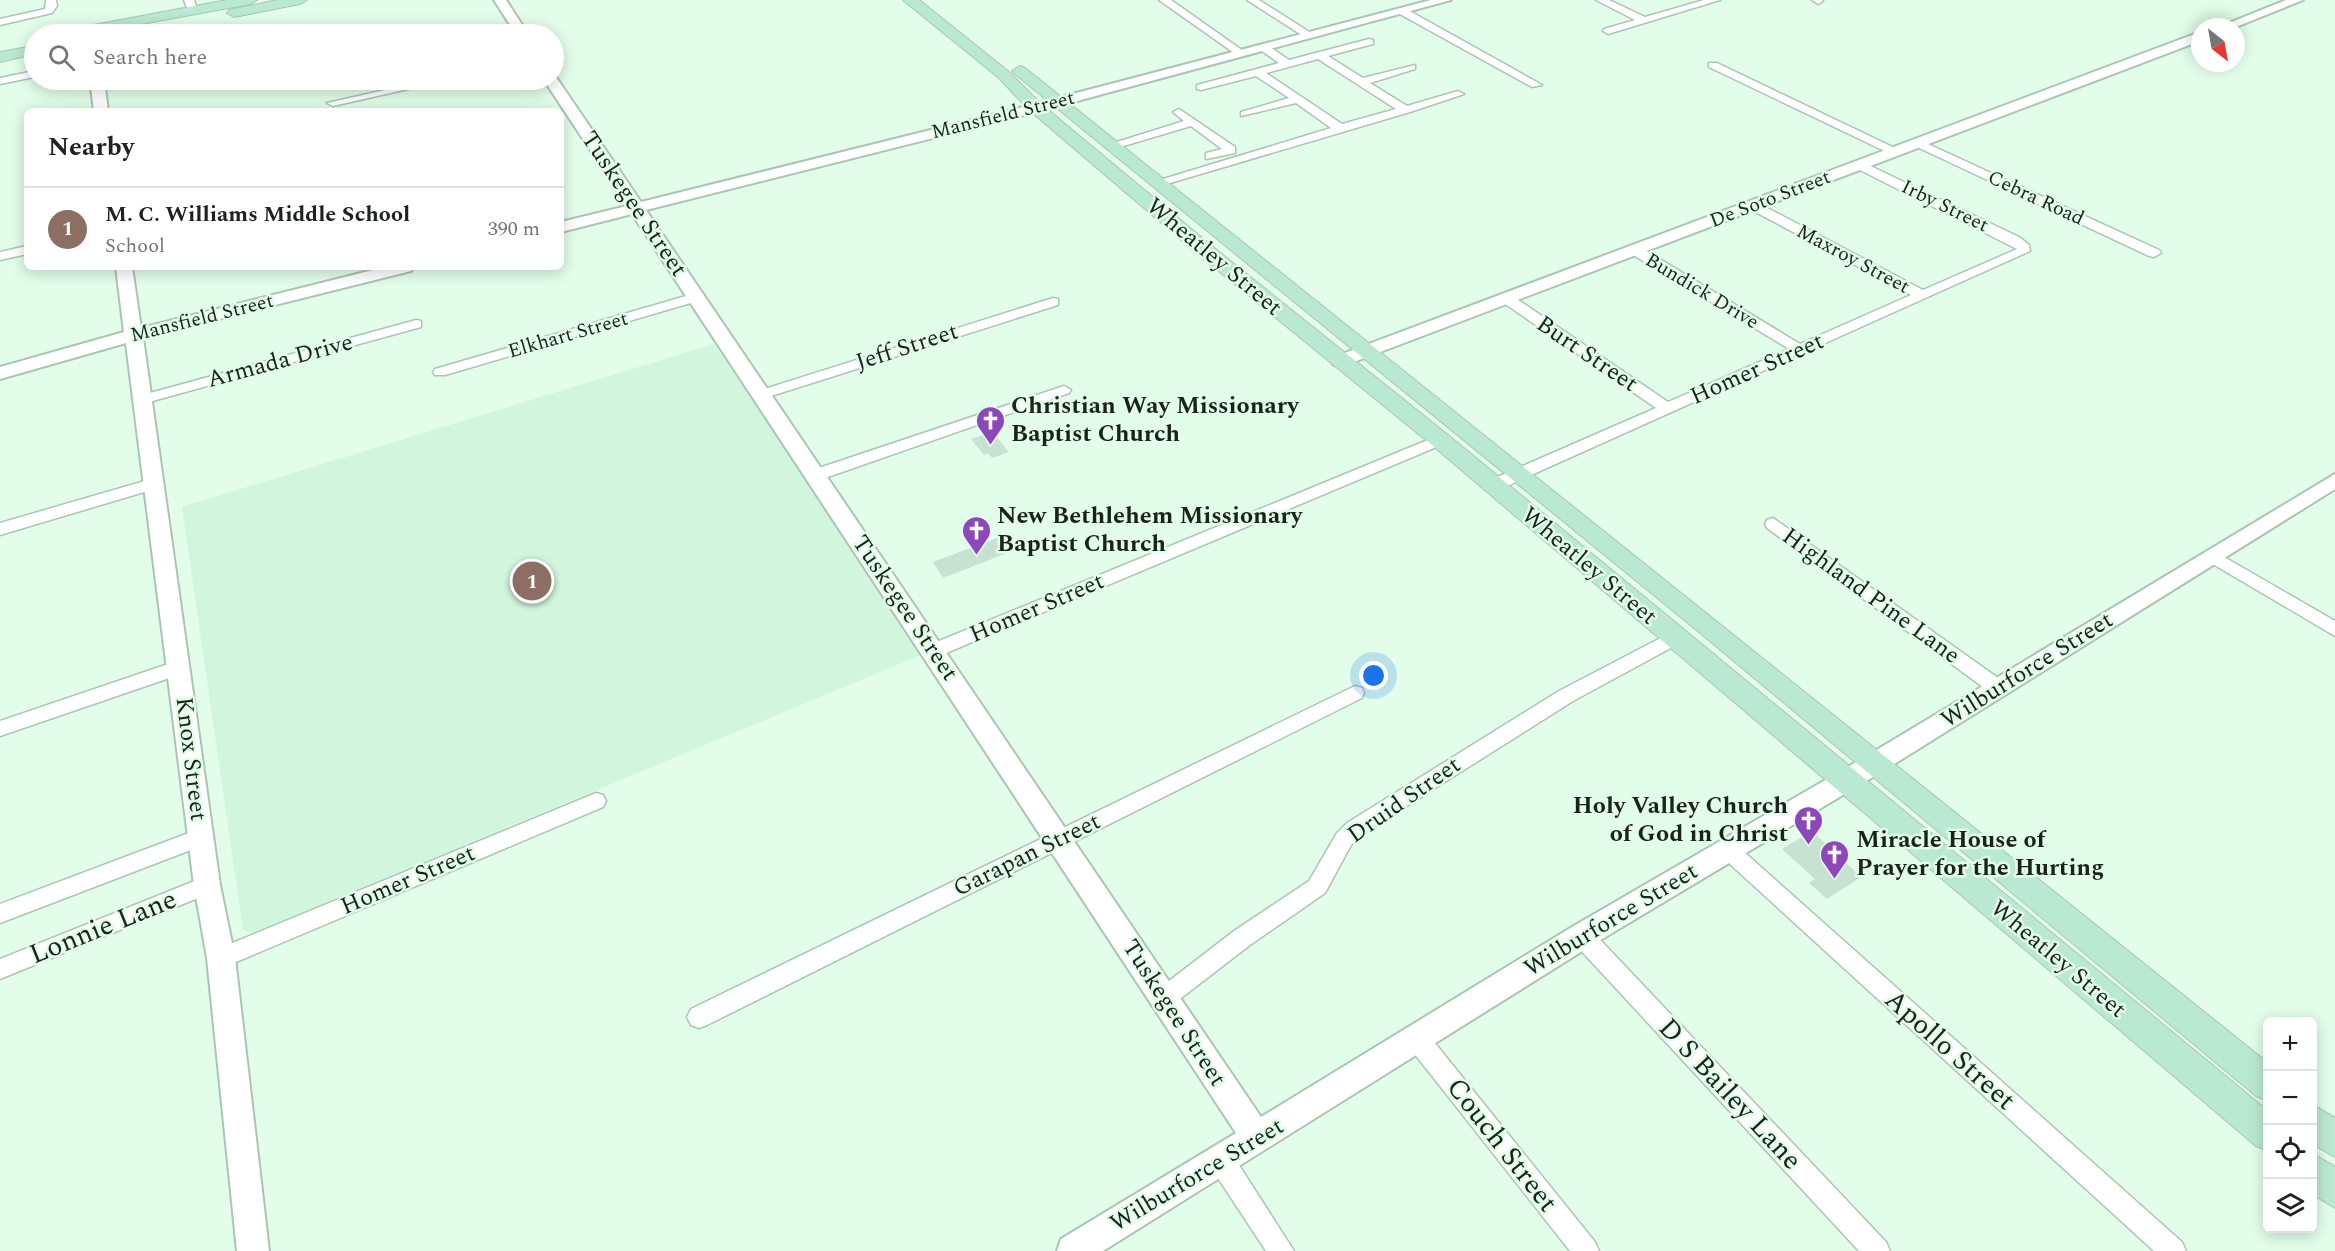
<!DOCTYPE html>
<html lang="en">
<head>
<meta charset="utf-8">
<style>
	:root { --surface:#fff; --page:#f6f6f6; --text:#202124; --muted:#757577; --line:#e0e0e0; --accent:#8c47bb }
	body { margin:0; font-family:Spectral,serif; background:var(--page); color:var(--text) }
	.controls { position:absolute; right:18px; bottom:18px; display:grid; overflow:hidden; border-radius:9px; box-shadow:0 3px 15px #0003 }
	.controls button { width:54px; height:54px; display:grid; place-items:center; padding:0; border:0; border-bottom:2px solid var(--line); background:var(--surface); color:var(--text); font:30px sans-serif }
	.compass { position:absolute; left:2191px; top:18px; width:54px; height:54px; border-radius:50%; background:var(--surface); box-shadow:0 3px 15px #0003; rotate:149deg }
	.you { position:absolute; left:1374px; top:676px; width:21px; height:21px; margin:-15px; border:4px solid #fff; border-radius:50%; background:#1a73e8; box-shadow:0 0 0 9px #1a73e833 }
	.badge { display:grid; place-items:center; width:39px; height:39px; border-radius:50%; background:var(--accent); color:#fff; font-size:20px; font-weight:700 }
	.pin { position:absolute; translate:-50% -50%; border:3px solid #fff; box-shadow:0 2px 6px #0006 }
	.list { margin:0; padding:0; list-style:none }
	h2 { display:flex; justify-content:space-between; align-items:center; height:78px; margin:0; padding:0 24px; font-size:26px }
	h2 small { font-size:20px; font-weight:400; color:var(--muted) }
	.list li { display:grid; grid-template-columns:39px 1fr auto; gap:18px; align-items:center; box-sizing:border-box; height:84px; padding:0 24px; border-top:2px solid var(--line) }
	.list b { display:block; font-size:22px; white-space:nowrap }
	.list p { margin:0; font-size:20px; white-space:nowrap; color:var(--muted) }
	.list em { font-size:20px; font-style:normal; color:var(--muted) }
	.icon { flex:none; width:33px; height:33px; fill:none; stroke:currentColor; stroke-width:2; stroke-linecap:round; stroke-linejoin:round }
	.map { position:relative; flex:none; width:2335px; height:1251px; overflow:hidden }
	.search { position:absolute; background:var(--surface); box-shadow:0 3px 15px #0003; left:24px; top:24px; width:540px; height:66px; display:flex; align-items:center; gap:15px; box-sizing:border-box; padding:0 21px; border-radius:33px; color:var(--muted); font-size:22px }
	.panel { position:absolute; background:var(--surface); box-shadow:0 3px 15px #0003; left:24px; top:108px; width:540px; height:162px; border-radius:9px }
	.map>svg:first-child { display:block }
</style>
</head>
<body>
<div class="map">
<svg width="2335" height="1251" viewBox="0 0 2335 1251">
	<rect width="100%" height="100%" fill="#e2fdea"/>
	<path fill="#d2f5dd" d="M714,344L921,655L253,933L243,930L182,507Z"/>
	<g fill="#c7e2d0">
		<path d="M983,435L986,438L995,435L1009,452L992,458L988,453L984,455L971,439Z"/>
		<path d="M1008,534L1020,548L943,578L933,562Z"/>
		<path d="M1812,831L1861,877L1827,899L1809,883L1815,879L1782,849Z"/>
	</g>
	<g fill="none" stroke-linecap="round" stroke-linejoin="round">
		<defs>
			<g id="minor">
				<path d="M46,0H56L57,6L52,13L0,25V19L45,9Z"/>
				<path d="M184,0H194L196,6L187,8Z"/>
				<path d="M1159,0H1171L1246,53L1237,55Z"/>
				<path d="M1247,0H1259L1314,35L1305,37Z"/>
				<path d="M1596,0H1609L1645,17L1704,0H1720L1608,34L1603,31L1604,29L1635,20Z"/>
				<path d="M1812,0H1822L1823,1L1818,4Z"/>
				<path d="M1398,9H1406L1542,85L1532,87L1398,13Z"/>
				<path d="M1369,39L1373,40V44L1328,56L1363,78L1415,65V69L1370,83L1407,106L1458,91L1464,94L1410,112L1160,186L1150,183L1331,128L1296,103L1241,116V112L1289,98L1256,76L1201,90L1197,89V85L1279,63L1259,49V45H1267L1289,60ZM1318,59L1396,109L1342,124L1266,73Z"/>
				<path d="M1709,63H1717L1901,151L1891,154L1709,67Z"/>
				<path d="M34,71V77L0,84V78Z"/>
				<path d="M430,80H448L333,106L327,103Z"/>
				<path d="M1179,109L1235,147V153L1206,159V153L1222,149L1191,126L1110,150L1104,146L1184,121L1173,112Z"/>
				<path d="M1917,139L2159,250L2161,253L2154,257L2149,256L1913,145L1911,143Z"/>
				<path d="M1860,161L2019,237L2029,245L2030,251L1498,490H1486L1484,486L1486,482L1656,408L1501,301V295H1511L1668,402L1789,349L1630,253V247H1640L1800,344L1911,295L1748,208V202H1756L1923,290L2017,249L1856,168V162Z"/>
				<path d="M27,246V254L0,260V252Z"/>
				<path d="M696,293L703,297L701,300L445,375H435L433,372L435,369Z"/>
				<path d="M1053,298L1058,299V305L768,397H758L755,394L758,391Z"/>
				<path d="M416,320L421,321V327L149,402H139L136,399L139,396Z"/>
				<path d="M1064,386L1071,390L1069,393L822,479H810L808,475L810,471Z"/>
				<path d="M1440,435L1446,437L1448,440L1446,443L939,656H927L924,651L927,646Z"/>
				<path d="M155,478L163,483L161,487L0,535V523Z"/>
				<path d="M1773,518L2005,683L2007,688L2005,693H1991L1767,528L1765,524L1767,520Z"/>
				<path d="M2212,550L2335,621V636L2206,560L2203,556L2206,552Z"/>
				<path d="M1674,631L1680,633L1683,638L1680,643L1573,701L1361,835L1351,845L1325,893L1250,945L1172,1005L1164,1008L1156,1005L1153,998L1156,991L1234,931L1309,881L1337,833L1347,823L1559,691Z"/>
				<path d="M180,660L187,662L189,667L187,672L0,736V721Z"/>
				<path d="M1355,686L1362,688L1364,693L1362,698L707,1025L699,1028L691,1025L687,1017L691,1009Z"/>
				<path d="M596,793L603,795L606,801L603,807L229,965L221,968L213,965L210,958L213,951Z"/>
				<path d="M202,828L209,831L212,837L209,843L0,923V904Z"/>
				<path d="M1727,840L1734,843L2182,1242L2186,1251H2154L1720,855L1717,849L1720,843Z"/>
				<path d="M207,876L215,879L218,885L215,891L0,979V959Z"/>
				<path d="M1582,926L1590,929L1886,1242L1890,1251H1859L1574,943L1571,936L1574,929Z"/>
				<path d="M1418,1029L1426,1032L1595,1242L1599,1251H1570L1410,1048L1406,1040L1410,1032Z"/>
				<path d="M1221,1148L1230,1151L1294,1251H1266L1212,1169L1209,1160L1212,1151Z"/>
			</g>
			<g id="tertiary">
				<path d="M494,0H506L528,34H516Z"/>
				<path d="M1431,0H1451L1029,114L646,210L1261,1117L1572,927L1865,757L2335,474V489L1883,771L1592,945L1103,1251H1057L1061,1239L1236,1133L632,214L561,232V222L627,206L544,80L556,77L641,202L1019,108Z"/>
				<path d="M2286,0H2303L2236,27H2219Z"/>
				<path d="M2200,32V41L1346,365H1334L1331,361L1334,357Z"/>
				<path d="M90,80H104L108,111H94Z"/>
				<path d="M116,267H132L141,328L385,267H413L411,271L143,338L220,885L235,958L269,1251H237L207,958L194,885L126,343L0,379V367L124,332Z"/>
			</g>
			<g id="secondary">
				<path d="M227,0H257L250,4L88,34H60L67,30Z"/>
				<path d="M278,0H307L300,4L234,17L227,13L229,10Z"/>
				<path d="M903,0H919L1009,72L1041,104L1219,252L1448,435L2268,1111V1151L2256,1146L1432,445L1205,260L1029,110L999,78Z"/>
				<path d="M34,46V54L0,62V52Z"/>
				<path d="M1020,66L1025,68L2268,1063V1101L2256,1096L1699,632L1015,74L1012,71Z"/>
				<path d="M2312,1104L2335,1118V1157L2312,1144Z"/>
				<path d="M2312,1153L2335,1167V1208L2312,1194Z"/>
			</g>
		</defs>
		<use href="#minor" stroke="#abc5b3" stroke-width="3"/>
		<use href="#tertiary" stroke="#abc5b3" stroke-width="4"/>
		<use href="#secondary" stroke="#abc5b3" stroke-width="2"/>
		<use href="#minor" fill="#fff" fill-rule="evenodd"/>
		<use href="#tertiary" fill="#fff" fill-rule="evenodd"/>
		<use href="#secondary" fill="#bae9d3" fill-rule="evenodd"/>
	</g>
	<defs>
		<symbol id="church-pin" viewBox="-11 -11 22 30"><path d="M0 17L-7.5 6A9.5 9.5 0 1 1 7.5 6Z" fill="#8c47bb" stroke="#e2fdea"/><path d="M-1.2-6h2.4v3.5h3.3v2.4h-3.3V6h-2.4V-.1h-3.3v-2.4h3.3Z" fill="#fff"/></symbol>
	</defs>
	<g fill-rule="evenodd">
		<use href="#church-pin" x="974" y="404" width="33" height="45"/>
		<use href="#church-pin" x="960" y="514" width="33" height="45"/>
		<use href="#church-pin" x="1792" y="804" width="33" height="45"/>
		<use href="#church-pin" x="1818" y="838" width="33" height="45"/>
	</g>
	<g text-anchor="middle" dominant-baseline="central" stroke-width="5" stroke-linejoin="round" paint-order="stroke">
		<g font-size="20" fill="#19231c" stroke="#e2fdea">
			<text transform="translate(1003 115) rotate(-14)">Mansfield Street</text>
			<text transform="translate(2036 198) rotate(25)">Cebra Road</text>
			<text transform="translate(1770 199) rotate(-21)">De Soto Street</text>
			<text transform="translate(1945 206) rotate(26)">Irby Street</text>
			<text transform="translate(1853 259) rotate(28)">Maxroy Street</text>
			<text transform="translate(1702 291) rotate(31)">Bundick Drive</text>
			<text transform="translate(202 318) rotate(-14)">Mansfield Street</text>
			<text transform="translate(568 335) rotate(-16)">Elkhart Street</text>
		</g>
		<g font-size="24" fill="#19231c" stroke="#e2fdea">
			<text transform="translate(634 204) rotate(56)">Tuskegee Street</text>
			<text transform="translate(1214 257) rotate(40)">Wheatley Street</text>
			<text transform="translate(907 347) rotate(-18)">Jeff Street</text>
			<text transform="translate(1587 354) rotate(34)">Burt Street</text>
			<text transform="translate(280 361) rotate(-15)">Armada Drive</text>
			<text transform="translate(1757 369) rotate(-24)">Homer Street</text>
			<text transform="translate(1589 566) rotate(40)">Wheatley Street</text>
			<text transform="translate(1871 596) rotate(36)">Highland Pine Lane</text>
			<text transform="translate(905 608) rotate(56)">Tuskegee Street</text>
			<text transform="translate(1037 608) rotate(-23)">Homer Street</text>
			<text transform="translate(2027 670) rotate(-32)">Wilburforce Street</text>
			<text transform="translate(191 759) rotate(83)">Knox Street</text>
			<text transform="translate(1404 800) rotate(-35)">Druid Street</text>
			<text transform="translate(1027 855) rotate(-26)">Garapan Street</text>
			<text transform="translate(408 880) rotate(-23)">Homer Street</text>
			<text transform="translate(1611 920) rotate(-31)">Wilburforce Street</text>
			<text transform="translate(2058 959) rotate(40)">Wheatley Street</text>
			<text transform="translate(1174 1013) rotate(57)">Tuskegee Street</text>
			<text transform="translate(1197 1175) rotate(-31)">Wilburforce Street</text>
		</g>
		<g font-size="24" font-weight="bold" fill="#19231c" stroke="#e2fdea" text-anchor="start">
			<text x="1011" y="406">Christian Way Missionary<tspan x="1011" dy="28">Baptist Church</tspan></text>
			<text x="997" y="516">New Bethlehem Missionary<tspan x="997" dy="28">Baptist Church</tspan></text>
			<text x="1788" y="806" text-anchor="end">Holy Valley Church<tspan x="1788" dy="28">of God in Christ</tspan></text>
			<text x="1856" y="840">Miracle House of<tspan x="1856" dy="28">Prayer for the Hurting</tspan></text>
		</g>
		<g font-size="28" fill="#19231c" stroke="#e2fdea">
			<text transform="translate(103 927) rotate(-22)">Lonnie Lane</text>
			<text transform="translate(1950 1050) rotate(42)">Apollo Street</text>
			<text transform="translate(1730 1094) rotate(47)">D S Bailey Lane</text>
			<text transform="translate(1502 1145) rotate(52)">Couch Street</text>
		</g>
	</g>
</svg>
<div class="controls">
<button>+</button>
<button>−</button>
<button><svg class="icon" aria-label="locate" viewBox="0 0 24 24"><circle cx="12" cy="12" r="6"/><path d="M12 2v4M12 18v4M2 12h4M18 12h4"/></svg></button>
<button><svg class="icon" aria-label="layers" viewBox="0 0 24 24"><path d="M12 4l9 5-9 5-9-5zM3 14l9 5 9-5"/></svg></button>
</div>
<svg class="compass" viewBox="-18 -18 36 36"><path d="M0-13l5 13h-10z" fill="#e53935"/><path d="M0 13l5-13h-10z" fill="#757577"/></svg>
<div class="you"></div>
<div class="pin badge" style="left:532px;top:581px;background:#8d6e63">1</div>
<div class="search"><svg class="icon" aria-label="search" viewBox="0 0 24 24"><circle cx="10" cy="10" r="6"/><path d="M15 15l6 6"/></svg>Search here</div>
<section class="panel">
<h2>Nearby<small></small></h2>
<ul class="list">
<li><span class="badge" style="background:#8d6e63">1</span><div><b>M. C. Williams Middle School</b><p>School</p></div><em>390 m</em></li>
</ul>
</section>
</div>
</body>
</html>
